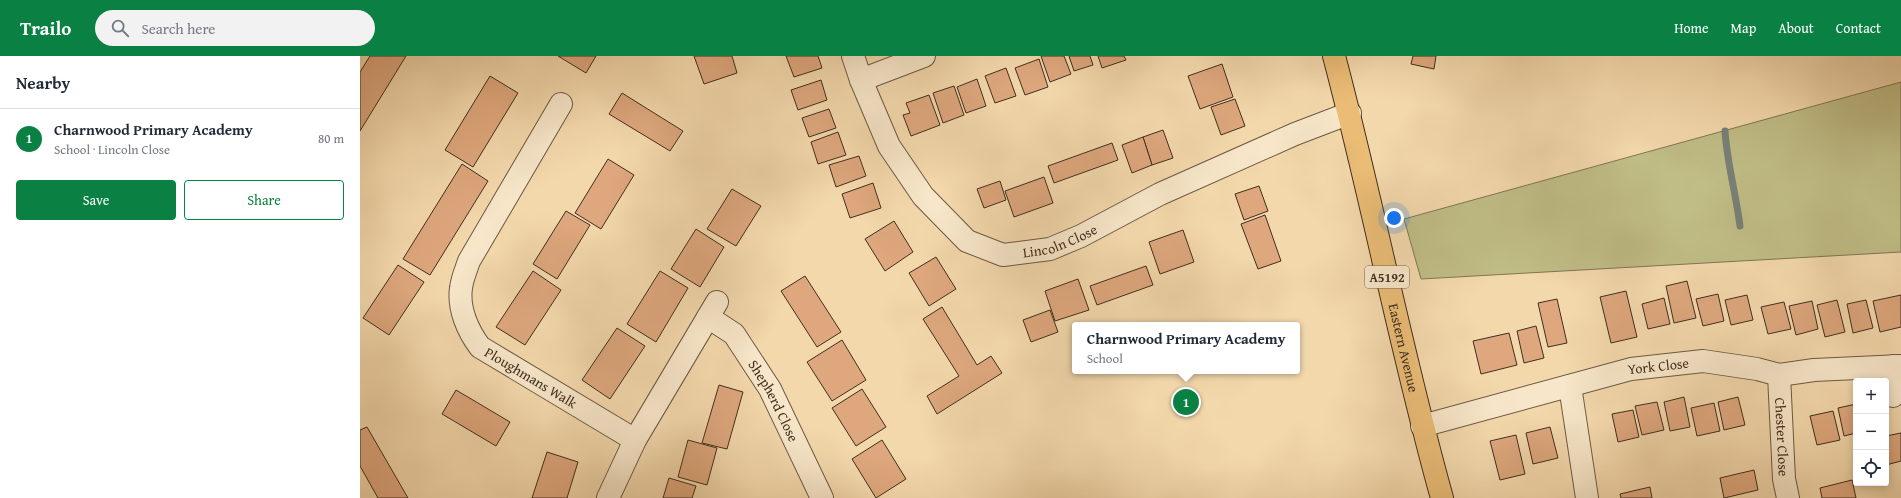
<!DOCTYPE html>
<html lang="en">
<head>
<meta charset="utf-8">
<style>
	:root { --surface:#fff; --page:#f2f2f3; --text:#1f2937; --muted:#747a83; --line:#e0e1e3; --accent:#0b8043 }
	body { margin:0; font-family:"Gentium Book Plus",serif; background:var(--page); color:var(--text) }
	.controls { position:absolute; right:12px; bottom:12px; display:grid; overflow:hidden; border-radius:4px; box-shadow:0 2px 10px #0003 }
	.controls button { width:36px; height:36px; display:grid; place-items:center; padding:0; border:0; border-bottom:1px solid var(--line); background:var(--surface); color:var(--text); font:20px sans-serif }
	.you { position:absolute; left:1034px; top:162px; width:14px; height:14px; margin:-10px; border:3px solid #fff; border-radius:50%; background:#1a73e8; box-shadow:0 0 0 6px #1a73e833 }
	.badge { display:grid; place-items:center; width:26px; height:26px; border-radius:50%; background:var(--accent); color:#fff; font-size:13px; font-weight:700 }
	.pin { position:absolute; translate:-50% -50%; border:2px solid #fff; box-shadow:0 1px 4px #0006 }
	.popup { position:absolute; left:712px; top:266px; width:228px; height:52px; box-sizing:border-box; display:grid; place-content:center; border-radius:4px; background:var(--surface); filter:drop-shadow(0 1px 3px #0005); font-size:13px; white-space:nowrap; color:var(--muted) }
	.popup b { font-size:15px; color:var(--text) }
	.popup::after { content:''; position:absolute; left:50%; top:100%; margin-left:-8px; border:8px solid transparent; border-top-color:var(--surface) }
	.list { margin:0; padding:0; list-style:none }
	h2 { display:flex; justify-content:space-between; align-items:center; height:52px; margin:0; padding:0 16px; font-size:17px }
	h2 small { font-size:13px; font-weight:400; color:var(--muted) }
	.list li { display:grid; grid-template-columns:26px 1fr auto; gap:12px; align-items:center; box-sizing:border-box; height:60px; padding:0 16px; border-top:1px solid var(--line) }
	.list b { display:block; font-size:15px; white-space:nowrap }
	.list p { margin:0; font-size:13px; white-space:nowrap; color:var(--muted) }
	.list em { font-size:13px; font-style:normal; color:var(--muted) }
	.actions { display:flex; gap:8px; padding:12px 16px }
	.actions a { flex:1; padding:9px 0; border:1px solid var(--accent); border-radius:4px; text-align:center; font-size:14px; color:var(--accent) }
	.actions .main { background:var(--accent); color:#fff }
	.icon { flex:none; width:22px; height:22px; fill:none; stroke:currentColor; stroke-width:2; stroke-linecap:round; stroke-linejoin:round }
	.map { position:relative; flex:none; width:1541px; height:442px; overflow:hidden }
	header { display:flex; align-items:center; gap:24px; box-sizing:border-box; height:56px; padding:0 20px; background:var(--accent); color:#fff }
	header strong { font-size:19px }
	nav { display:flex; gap:22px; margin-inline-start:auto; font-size:14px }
	.search { width:280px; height:36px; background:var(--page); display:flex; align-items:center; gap:10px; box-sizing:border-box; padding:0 14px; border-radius:22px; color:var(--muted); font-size:15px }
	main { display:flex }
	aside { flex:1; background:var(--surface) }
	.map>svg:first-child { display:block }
</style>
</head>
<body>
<header>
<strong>Trailo</strong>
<div class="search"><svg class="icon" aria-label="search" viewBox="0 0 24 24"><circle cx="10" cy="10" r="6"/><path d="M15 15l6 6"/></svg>Search here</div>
<nav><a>Home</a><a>Map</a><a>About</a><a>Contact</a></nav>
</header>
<main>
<aside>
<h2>Nearby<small></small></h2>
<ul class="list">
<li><span class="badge">1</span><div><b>Charnwood Primary Academy</b><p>School · Lincoln Close</p></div><em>80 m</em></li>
</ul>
<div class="actions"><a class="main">Save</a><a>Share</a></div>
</aside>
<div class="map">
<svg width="1541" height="442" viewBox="0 0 1541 442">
	<rect width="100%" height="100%" fill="#f3d8ac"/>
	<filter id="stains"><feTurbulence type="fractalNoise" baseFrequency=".005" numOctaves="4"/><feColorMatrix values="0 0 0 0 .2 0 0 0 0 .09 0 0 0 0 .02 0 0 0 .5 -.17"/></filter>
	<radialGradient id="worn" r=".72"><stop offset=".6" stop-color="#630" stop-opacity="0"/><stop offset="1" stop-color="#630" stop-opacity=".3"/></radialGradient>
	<path fill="#c0bd86" stroke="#807652" d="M1541,26V196L1061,223L1044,163Z"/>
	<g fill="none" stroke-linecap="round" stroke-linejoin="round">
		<path stroke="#788178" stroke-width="7" d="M1365,75C1367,107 1376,138 1380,170"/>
	</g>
	<g fill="#dea77d" stroke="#402f1f">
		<path d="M10,0H46L0,75V16Z"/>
		<path d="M198,0H236L226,17Z"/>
		<path d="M334,0H372L377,17L344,28Z"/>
		<path d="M426,0H458L462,12L434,21Z"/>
		<path d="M681,0H704L711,18L690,26Z"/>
		<path d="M709,0H730L733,9L714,15Z"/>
		<path d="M738,0H764L766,4L742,12Z"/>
		<path d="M1053,0H1076L1074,13L1051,8Z"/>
		<path d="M679,3L688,31L665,39L655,12Z"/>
		<path d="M862,8L873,41L840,53L828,20Z"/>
		<path d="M646,12L656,40L635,47L625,20Z"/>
		<path d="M130,20L158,37L113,111L85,94Z"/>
		<path d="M617,23L626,50L606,57L597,31Z"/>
		<path d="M461,24L467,44L438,54L431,34Z"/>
		<path d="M594,30L604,59L583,67L573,37Z"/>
		<path d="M262,37L323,75L310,95L249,58Z"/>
		<path d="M569,39L580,69L551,80L543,59L550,57L546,47Z"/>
		<path d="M875,43L885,70L861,79L851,51Z"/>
		<path d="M469,53L476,72L449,81L442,62Z"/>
		<path d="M803,74L813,102L792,109L783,81Z"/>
		<path d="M478,76L486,99L458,108L451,86Z"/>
		<path d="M783,81L792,109L772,117L762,89Z"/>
		<path d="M752,87L758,104L694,127L688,110Z"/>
		<path d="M499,100L506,120L476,131L469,109Z"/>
		<path d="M248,103L274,119L241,173L215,157Z"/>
		<path d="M102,108L128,125L70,219L43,203Z"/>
		<path d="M684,121L693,147L654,161L645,135Z"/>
		<path d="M640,125L646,144L624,152L617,133Z"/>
		<path d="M513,127L521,152L490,162L482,138Z"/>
		<path d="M899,130L908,155L884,164L875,138Z"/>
		<path d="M372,133L401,150L376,190L347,173Z"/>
		<path d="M206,155L230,169L197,223L173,208Z"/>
		<path d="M905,159L921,205L898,213L881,168Z"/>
		<path d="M534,165L553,196L525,215L505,183Z"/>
		<path d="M336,173L364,191L340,231L311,213Z"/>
		<path d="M823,174L834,206L800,218L789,186Z"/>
		<path d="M576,201L596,233L569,250L549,217Z"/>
		<path d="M38,209L64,226L29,279L3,262Z"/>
		<path d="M786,210L793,229L737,249L730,230Z"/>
		<path d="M173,215L201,234L165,289L136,271Z"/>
		<path d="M300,215L328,232L296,286L267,268Z"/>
		<path d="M445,220L481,276L457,291L421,235Z"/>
		<path d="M718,223L729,254L695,265L685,235Z"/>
		<path d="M1327,225L1336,262L1314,267L1306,230Z"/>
		<path d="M1266,235L1277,281L1251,287L1240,241Z"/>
		<path d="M1358,238L1364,265L1343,270L1336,243Z"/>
		<path d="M1387,239L1393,264L1371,269L1365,244Z"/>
		<path d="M1541,239V271L1520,276L1513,245Z"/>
		<path d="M1304,242L1310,268L1288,273L1282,248Z"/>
		<path d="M1197,243L1207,287L1188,291L1178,247Z"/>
		<path d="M1477,244L1485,276L1465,281L1457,249Z"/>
		<path d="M1506,244L1513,272L1493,277L1487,248Z"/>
		<path d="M1452,245L1458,273L1436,279L1429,250Z"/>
		<path d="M1424,246L1431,273L1408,278L1401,251Z"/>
		<path d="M582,251L617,309L631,300L642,317L577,358L567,340L599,320L563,263Z"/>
		<path d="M690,254L698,276L671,286L663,264Z"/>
		<path d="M1176,270L1184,302L1164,307L1157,275Z"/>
		<path d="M257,272L285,290L250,343L222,324Z"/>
		<path d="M1149,277L1157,309L1121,318L1113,285Z"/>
		<path d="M482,284L506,324L472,345L447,306Z"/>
		<path d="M359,329L383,336L367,393L342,387Z"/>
		<path d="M502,333L526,371L496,390L472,352Z"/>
		<path d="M96,334L150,366L136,390L82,358Z"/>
		<path d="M1324,341L1330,371L1310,375L1304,346Z"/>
		<path d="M1378,341L1385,369L1364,374L1358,346Z"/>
		<path d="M1297,346L1304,374L1282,379L1275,350Z"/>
		<path d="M1354,347L1360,375L1337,380L1331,352Z"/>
		<path d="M1496,348V377L1484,380L1478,352Z"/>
		<path d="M1273,354L1279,381L1258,386L1252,358Z"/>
		<path d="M1473,355L1480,384L1457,389L1450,360Z"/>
		<path d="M7,371L48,442H18L0,410V374Z"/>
		<path d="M1190,371L1198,402L1173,408L1166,377Z"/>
		<path d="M1541,377V405L1526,409V380Z"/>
		<path d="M1156,379L1165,418L1140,424L1130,385Z"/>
		<path d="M328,384L357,392L347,429L318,421Z"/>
		<path d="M522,384L546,423L516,442L492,403Z"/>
		<path d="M187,396L218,406L207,442H172Z"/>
		<path d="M1394,414L1398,434L1364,442L1360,422Z"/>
		<path d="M309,422L336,430L332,442H303Z"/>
		<path d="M1492,424L1496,442H1462L1460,432Z"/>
		<path d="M1290,431L1292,442H1261L1260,438Z"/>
	</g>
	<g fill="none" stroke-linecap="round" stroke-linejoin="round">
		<defs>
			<g id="street">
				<path id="s1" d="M493,0L501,24L529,90L563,140L607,185L643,199L690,193L721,180L800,138L935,78L990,57"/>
				<path d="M501,24L564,0"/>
				<path id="s2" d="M201,48L109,205C106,214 102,223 101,232C98,253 108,275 120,291L275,384"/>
				<path id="s3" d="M348,261L374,278L410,333L462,442"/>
				<path d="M1533,310V340"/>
				<path id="s4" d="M1419,319L1424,423L1428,442"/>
				<path d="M1210,330L1227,442"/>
				<path id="s5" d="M1062,370L1271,313L1343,305L1397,313L1419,319L1454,314L1541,310"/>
				<path d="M248,442L275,384L357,246"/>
			</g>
			<g id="highway">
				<path id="s6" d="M974,0C1013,147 1041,296 1082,442"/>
			</g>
		</defs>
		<use href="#street" stroke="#6d5942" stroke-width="24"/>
		<use href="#highway" stroke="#402f1f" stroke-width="24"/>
		<use href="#street" stroke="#f7e6c9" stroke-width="22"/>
		<use href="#highway" stroke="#eabc76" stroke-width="22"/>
	</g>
	<g text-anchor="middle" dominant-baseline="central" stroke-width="4" stroke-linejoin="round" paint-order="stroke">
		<rect fill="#f7e6c9" stroke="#776652" stroke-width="1" x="1005" y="210" width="44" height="22" rx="3"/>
		<g font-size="13" font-weight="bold" fill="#402f1f">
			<text x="1027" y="221">A5192</text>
		</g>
		<g font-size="14" fill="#402f1f" stroke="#f7e6c9">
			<text stroke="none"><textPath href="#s1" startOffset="318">Lincoln Close</textPath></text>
			<text stroke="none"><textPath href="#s6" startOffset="300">Eastern Avenue</textPath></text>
			<text stroke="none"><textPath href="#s5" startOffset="244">York Close</textPath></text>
			<text stroke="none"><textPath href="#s2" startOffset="333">Ploughmans Walk</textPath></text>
			<text stroke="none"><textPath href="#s3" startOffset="109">Shepherd Close</textPath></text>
			<text stroke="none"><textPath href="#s4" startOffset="62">Chester Close</textPath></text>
		</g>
	</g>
	<rect width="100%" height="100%" filter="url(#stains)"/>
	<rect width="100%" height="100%" fill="url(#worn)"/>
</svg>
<div class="controls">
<button>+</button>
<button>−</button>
<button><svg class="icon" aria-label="locate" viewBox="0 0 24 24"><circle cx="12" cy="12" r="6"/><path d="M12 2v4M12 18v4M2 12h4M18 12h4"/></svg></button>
</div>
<div class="you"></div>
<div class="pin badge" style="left:826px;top:346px">1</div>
<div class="popup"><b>Charnwood Primary Academy</b>School</div>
</div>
</main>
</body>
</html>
